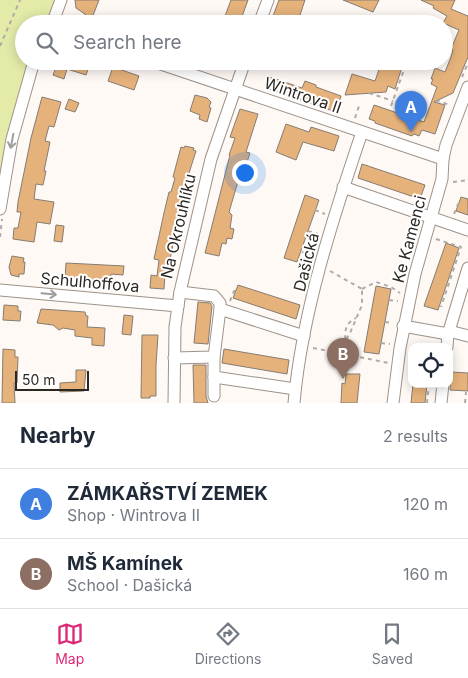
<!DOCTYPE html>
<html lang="en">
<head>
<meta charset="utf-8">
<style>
	:root { --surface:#fff; --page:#f6f6f7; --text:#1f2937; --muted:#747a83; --line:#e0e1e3; --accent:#db2777 }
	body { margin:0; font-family:Inter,sans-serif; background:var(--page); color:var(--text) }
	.controls { position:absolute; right:15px; bottom:15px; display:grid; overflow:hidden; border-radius:10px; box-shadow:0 2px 12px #0003 }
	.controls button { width:45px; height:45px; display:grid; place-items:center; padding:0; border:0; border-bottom:1px solid var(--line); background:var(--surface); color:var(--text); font:25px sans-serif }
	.scale { position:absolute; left:15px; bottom:12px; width:74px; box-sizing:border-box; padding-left:5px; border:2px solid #2b2722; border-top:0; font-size:14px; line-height:18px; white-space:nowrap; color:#2b2722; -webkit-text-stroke:4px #fff; paint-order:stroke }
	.you { position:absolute; left:244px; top:172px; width:18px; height:18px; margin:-12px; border:4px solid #fff; border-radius:50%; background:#1a73e8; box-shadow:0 0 0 8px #1a73e833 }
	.badge { display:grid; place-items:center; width:32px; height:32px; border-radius:50%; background:var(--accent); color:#fff; font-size:16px; font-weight:700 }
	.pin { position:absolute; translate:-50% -41px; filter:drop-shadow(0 1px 2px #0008) }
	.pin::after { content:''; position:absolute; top:26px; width:18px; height:15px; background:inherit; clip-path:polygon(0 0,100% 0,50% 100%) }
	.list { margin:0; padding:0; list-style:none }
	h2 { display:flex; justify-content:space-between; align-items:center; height:65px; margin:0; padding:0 20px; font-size:21px }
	h2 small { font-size:16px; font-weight:400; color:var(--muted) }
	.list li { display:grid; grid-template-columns:32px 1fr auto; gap:15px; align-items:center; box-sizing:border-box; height:70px; padding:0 20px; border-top:1px solid var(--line) }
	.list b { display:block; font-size:19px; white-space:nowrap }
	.list p { margin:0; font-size:16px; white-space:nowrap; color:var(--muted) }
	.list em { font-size:16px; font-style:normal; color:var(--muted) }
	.icon { flex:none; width:28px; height:28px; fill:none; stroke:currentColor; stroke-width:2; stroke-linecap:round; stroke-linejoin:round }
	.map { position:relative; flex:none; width:468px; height:403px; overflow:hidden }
	.search { position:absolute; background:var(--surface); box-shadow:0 2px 12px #0003; left:15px; right:15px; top:15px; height:55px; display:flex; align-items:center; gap:12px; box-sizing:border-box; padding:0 18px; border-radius:28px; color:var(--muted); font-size:19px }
	.sheet { height:205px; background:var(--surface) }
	nav { display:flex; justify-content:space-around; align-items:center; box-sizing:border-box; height:70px; border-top:1px solid var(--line); background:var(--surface); font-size:14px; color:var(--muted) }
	nav a { display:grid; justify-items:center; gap:2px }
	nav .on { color:var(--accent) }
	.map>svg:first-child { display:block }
</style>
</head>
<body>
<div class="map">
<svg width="468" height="403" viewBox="0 0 468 403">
	<rect width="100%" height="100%" fill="#fef9f5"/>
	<path fill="#e4eba9" d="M0,0H57L44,24H24V61H30L21,87L0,176Z"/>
	<g fill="#e6b27b" stroke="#867c72">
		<path d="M75,0H99L92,18L85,15V14L76,8Z"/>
		<path d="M231,0H248L240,22L235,20L234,24H222Z"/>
		<path d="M279,0H305L297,24H270Z"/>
		<path d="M343,0H379L373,12Z"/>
		<path d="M421,0H455L451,9L468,16V57L453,93L434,102L445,105L435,134L422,130L419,136L414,134L412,136L375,123V121L369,119L374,105L424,122L437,87L431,84L433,79H431L435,68L445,72L451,57L453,50L451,49L459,30L443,23L447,16L433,8L434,6Z"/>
		<path d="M50,61H83L90,64L86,75L67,69L64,79L53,75L57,65L49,63Z"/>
		<path d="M382,61H404L395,89L388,86L386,92L345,95L352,74L375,81Z"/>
		<path d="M113,67L139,76L134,90L108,81Z"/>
		<path d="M270,77L302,88L305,81L316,85V87L341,96L336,112L266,88Z"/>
		<path d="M195,95L207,98L211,102L209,107L211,108L207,122L199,119L200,115L190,111Z"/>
		<path d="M42,97L61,102L54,127L49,126L45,141L50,142L44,171H46L43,185L36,184L34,199L54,202L50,224L37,222L34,242L13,239L14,228H18L21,212H17L18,202L31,138Z"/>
		<path d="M69,99L79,103L75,112L65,109Z"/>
		<path d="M240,109L258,114L246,152L250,153L248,159L245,169L242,168L229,212L232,215L230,228L234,229L232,239L227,238L226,244L222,243L219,256L205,253L230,155H229L235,138L230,137Z"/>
		<path d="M286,124L309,132L311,127L339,136L334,151L303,142L296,160L276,152Z"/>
		<path d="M185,146L194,148L193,150L196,151L182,195L171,255L169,261H166L164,289L150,288L151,275L157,276L159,260L154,259L164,213L169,192H171L175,178L173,177L181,147L184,148Z"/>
		<path d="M362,164L425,185L420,199L358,178Z"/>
		<path d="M305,195L319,200L297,262L284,258Z"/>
		<path d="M461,197L468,199V215L456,211Z"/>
		<path d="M56,225L64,226L62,242L54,241Z"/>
		<path d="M446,243L459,248L438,310L424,306Z"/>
		<path d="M12,256L24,258L23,262H25L24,274H19V277L11,275L9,267Z"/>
		<path d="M66,263L124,266L123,275L111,274L110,285L98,284L99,281L65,278Z"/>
		<path d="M238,285L300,305L296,319L233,298Z"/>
		<path d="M376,286L391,289L379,354L364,352Z"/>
		<path d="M198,302L210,303L212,306L208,344L194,343Z"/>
		<path d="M4,305L18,306V311H21L20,321L3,320Z"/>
		<path d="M41,309L85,312L86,316H88L87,327L105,328L104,346L92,345V338L75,336V330L63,328L59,330L53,325L37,323Z"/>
		<path d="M124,315L133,316L131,335L122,334Z"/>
		<path d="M142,335H158L156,365V396H150V398H141Z"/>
		<path d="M3,349L15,350V357H18L17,383H14L15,403H2Z"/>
		<path d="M224,349L289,360L287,374L222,363Z"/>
		<path d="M193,365H206V396L208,403H194Z"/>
		<path d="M76,370H86L84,391L60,392V383L76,382Z"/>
		<path d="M451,372L468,373V391L450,390Z"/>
		<path d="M346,374H360L357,403H341L342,383L345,384Z"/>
		<path d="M413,384H427L425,403H411Z"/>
	</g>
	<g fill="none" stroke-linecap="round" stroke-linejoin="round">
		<defs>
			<g id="minor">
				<path d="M52,24L61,0"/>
				<path d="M259,24L268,0"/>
				<path d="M152,61L443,159"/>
				<path d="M343,187L468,230"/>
				<path d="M0,209L12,139L34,61"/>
				<path d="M0,290L178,306"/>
				<path d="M180,292L214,296L220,303V309"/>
				<path d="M403,326L448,334L447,347"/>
				<path d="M449,331L468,268"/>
				<path d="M448,334L449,331L468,336"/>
				<path d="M174,358L214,357"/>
				<path d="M214,377V396"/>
				<path d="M295,389L214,377V357L220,309L304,336"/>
				<path d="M174,403L175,327L180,292L211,159L245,61"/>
				<path d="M294,403C302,312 333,218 362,132"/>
				<path d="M393,403L400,348L415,274L442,179L443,159L446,145L468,87"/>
				<path d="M441,403L443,384"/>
			</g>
		</defs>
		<use href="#minor" stroke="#9d9288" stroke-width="13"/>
		<g stroke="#b0aba7" stroke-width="2" stroke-dasharray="4 4" stroke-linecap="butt">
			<path d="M0,46L20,0"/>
			<path d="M124,61L145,69"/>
			<path d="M462,77L468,63"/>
			<path d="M369,93L393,101"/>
			<path d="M437,103L438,101L450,105"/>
			<path d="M391,106L406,64"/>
			<path d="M355,118L359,106"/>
			<path d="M453,182L468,180"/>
			<path d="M315,210L325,214"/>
			<path d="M454,214L458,204H459"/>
			<path d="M308,231L318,234"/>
			<path d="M0,237L2,219"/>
			<path d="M436,239L461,247L441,307"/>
			<path d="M302,252L314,256"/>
			<path d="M330,271L362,289"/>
			<path d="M362,289L376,282L391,287L400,293"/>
			<path d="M389,300L398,301"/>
			<path d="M230,301L234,291H236"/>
			<path d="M385,322L393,323"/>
			<path d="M381,343L390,344"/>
			<path d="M313,348L389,363"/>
			<path d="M338,353L350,333L362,305V289"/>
			<path d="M348,355C346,341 340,325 356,318"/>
			<path d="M427,403L429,384"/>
			<path d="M465,403L466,392"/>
		</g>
		<use href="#minor" stroke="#fff" stroke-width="11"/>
	</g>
	<defs><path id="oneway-shaft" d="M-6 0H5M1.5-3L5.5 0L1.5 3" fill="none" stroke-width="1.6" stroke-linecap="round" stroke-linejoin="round" transform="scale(1.25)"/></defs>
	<g stroke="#a09e9c">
		<use href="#oneway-shaft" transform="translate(12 141) rotate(101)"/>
		<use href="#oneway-shaft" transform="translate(49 294) rotate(5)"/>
	</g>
	<g text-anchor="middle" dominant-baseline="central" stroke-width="4" stroke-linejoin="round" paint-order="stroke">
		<g font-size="16" fill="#2b2722" stroke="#fff">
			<text transform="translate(303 95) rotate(19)">Wintrova II</text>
			<text transform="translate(178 226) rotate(-77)">Na Okrouhlíku</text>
			<text transform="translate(409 239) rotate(-75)">Ke Kamenci</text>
			<text transform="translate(306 262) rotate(-76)">Dašická</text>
			<text transform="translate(90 282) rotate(5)">Schulhoffova</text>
		</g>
	</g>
</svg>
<div class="controls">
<button><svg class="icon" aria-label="locate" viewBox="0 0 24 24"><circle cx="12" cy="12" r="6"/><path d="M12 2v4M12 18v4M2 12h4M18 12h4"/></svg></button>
</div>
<div class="scale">50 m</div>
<div class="you"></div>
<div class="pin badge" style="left:411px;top:132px;background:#3f7fe0">A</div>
<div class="pin badge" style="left:343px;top:379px;background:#8d6e63">B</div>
<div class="search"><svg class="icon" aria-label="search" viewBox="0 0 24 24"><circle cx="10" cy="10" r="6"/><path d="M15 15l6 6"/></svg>Search here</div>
</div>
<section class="sheet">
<h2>Nearby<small>2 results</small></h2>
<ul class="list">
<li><span class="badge" style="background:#3f7fe0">A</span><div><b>ZÁMKAŘSTVÍ ZEMEK</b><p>Shop · Wintrova II</p></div><em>120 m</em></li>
<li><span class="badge" style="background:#8d6e63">B</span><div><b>MŠ Kamínek</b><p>School · Dašická</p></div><em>160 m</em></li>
</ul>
</section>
<nav>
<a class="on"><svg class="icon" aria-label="map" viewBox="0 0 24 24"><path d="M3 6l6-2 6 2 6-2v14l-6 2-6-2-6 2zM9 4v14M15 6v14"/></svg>Map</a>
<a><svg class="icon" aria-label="directions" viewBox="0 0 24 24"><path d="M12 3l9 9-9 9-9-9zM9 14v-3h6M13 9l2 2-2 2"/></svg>Directions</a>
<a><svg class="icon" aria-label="saved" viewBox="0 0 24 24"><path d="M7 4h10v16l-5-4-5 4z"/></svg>Saved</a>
</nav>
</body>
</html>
